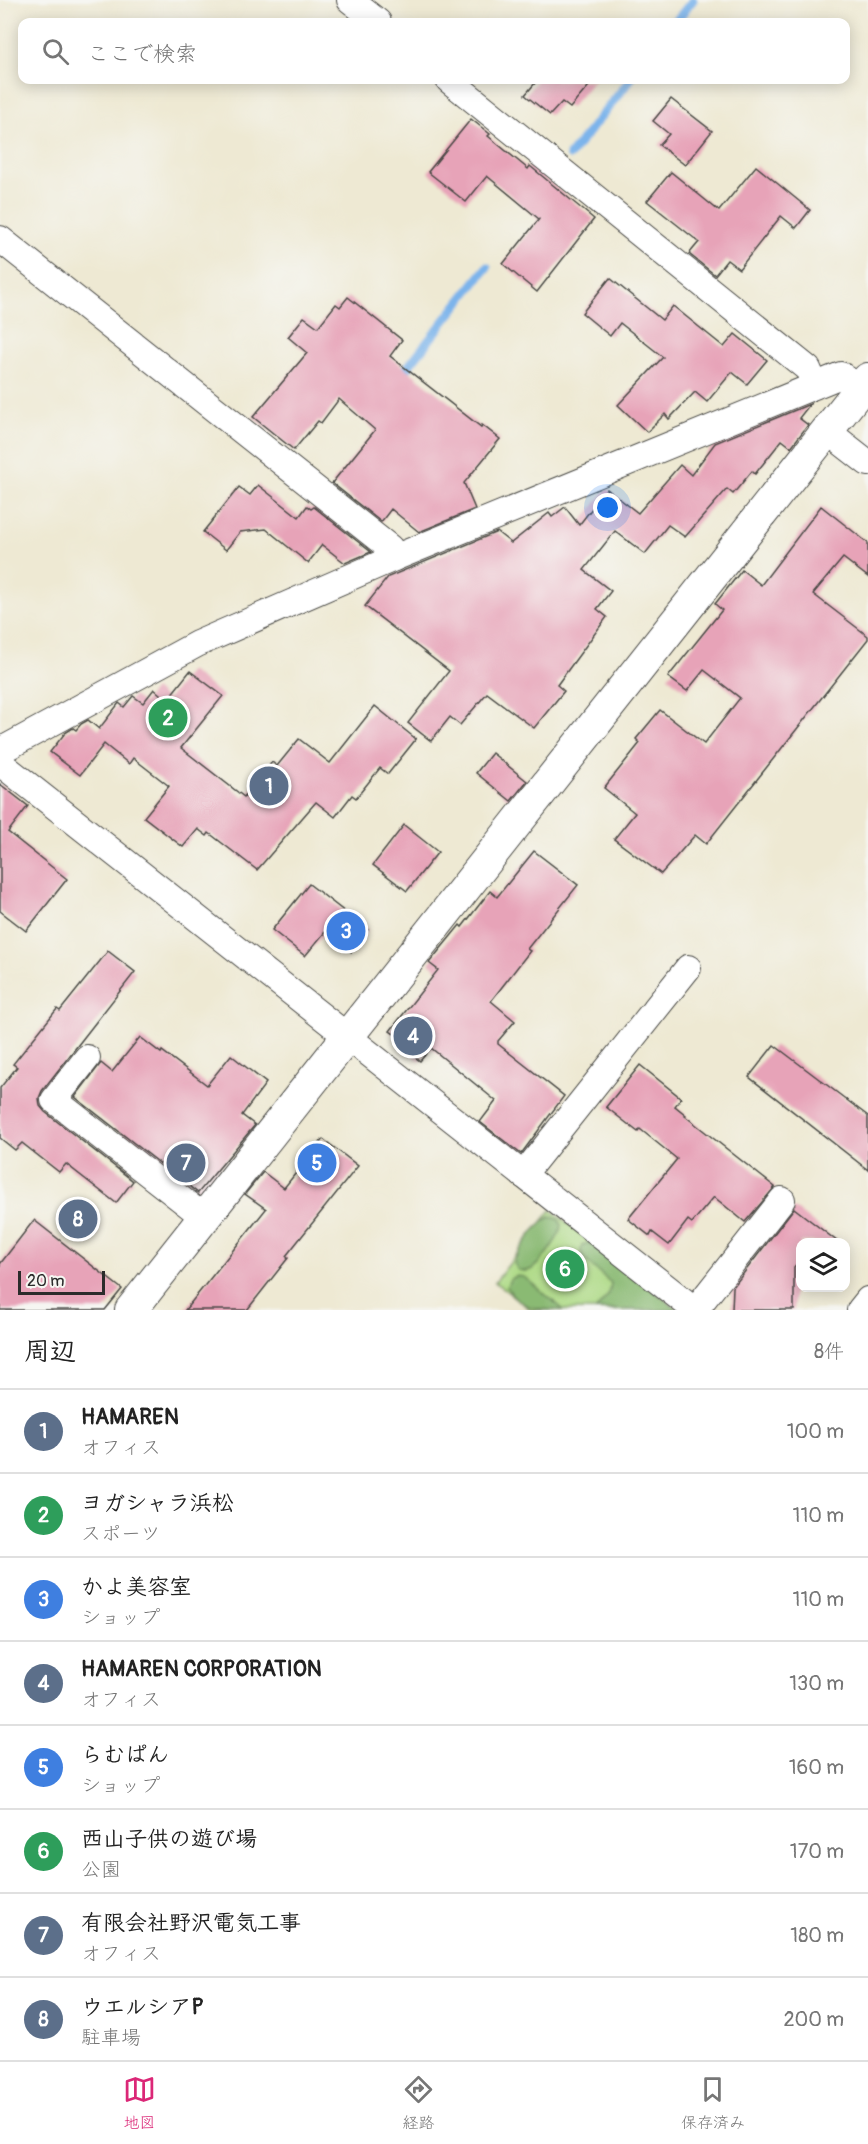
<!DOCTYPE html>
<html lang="ja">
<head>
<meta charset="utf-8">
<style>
	:root { --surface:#fff; --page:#f2f2f2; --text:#222; --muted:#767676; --line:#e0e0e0; --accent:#db2777 }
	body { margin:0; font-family:Pangolin,"Klee One",sans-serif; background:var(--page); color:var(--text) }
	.controls { position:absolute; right:18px; bottom:18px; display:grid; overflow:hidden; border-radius:12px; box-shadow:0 3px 15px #0003 }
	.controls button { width:54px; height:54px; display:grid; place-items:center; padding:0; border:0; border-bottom:2px solid var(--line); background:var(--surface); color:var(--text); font:30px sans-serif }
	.scale { position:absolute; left:18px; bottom:15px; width:87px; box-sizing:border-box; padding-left:6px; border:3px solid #2b2b2b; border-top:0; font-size:16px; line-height:21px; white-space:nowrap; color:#2b2b2b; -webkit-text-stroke:4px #f6f6f2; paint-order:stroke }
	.you { position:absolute; left:608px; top:508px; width:21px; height:21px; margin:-15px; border:4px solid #fff; border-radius:50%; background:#1a73e8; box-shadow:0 0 0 9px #1a73e833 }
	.badge { display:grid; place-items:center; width:39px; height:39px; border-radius:50%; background:var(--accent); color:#fff; font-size:20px; font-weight:700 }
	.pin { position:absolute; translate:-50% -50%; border:3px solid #fff; box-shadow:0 2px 6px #0006 }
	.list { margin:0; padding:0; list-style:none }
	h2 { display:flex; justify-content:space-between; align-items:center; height:78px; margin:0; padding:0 24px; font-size:26px }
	h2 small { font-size:20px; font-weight:400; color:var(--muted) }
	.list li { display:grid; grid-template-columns:39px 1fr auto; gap:18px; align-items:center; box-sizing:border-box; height:84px; padding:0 24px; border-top:2px solid var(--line) }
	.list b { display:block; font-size:22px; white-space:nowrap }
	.list p { margin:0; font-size:20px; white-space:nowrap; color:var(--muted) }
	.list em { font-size:20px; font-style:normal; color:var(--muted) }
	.icon { flex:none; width:33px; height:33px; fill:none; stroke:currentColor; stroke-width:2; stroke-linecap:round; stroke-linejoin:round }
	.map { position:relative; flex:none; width:868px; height:1310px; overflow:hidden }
	.search { position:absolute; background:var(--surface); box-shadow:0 3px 15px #0003; left:18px; right:18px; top:18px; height:66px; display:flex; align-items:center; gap:15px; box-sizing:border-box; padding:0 21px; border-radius:12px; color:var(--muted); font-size:22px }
	.sheet { height:750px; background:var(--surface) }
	nav { display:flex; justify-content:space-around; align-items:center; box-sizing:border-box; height:84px; border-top:2px solid var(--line); background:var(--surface); font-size:16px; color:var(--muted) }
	nav a { display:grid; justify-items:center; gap:3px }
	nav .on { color:var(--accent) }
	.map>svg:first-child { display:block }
</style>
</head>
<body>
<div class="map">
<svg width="868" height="1310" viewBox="0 0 868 1310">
	<rect width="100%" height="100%" fill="#f6f6f2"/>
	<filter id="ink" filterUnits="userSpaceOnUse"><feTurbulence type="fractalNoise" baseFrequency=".0167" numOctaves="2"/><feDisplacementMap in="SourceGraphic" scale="12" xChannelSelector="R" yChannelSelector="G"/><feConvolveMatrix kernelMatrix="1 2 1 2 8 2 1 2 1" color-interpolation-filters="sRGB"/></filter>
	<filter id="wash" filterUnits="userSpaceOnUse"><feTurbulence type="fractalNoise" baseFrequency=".008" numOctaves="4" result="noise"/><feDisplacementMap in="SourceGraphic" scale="24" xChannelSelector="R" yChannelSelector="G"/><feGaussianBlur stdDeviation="1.35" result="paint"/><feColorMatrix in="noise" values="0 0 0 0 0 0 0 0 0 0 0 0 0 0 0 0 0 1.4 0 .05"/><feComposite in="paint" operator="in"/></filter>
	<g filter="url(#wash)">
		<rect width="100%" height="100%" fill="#eee9d3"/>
		<path fill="#aeda86" stroke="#6c8258" stroke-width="1.5" d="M551,1210L644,1283L622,1310H531L495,1282Z"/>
		<g fill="#8aba73" stroke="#5a724f" stroke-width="1.5">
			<path d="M550,1217L558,1219L562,1225C561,1236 542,1262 532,1269C527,1272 523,1271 518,1270L514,1263C517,1250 538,1223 550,1217Z"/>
			<path d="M588,1243L595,1245L678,1310H596L609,1294L611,1283L584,1259L581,1252L582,1245Z"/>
			<path d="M516,1276L524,1277L564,1310C540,1310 520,1310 507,1287L510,1279Z"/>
		</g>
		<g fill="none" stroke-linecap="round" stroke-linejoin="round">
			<g stroke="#7cb4eb" stroke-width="9">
				<path d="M675,22L693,0"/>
				<path d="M570,155L630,80"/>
				<path d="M403,373L487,267"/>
			</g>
		</g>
		<g id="blocks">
			<g fill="#e7a3b8">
				<path d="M533,80H594L570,108L562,102L550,115L525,95L536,82Z"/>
				<path d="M671,99L712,131L685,165L659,145L669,134L653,121Z"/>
				<path d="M471,119L490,134L488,136L528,169L530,166L594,219L537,292L503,264L539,219L487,176L466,202L428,172Z"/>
				<path d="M756,166L810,210L796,228L781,216L739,269L727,260L715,275L689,254L699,242L647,201L671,172L719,211Z"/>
				<path d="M610,278L662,320L673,306L724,347L735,334L767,360L747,384L732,372L707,402L695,392L669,419L665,414L647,432L618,405L663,357L620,323L610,336L582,313Z"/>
				<path d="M348,297L402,340L390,356L481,427L482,425L500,439L464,483L475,509L419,532L391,509L381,522L332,483L375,430L339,399L321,423L318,421L294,450L253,417L307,353L288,337L304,317L318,327L336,304L340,307Z"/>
				<path d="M810,404L799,418L808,425L791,447L782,440L755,474L752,471L733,494L727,489L685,537L668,525L645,554L615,531L584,570L611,591L597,609L607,617L557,685L564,691L534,728L487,693L460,725L450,717L431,741L408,723L449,671L365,606L388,577L497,532L511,543L549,513L552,517L565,507L579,525L607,489L638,513L680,465L691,475L715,443Z"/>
				<path d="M258,485L299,517L307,506L311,509L314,507L371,552L345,563L322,545L308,563L266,529L240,532L226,550L203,532L239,487L250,495Z"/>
				<path d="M821,506L868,543V577L843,558L813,594L868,636V639L706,844L695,835L661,874L614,839L635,813L604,788L640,743L636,739L660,710L704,744L740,698L704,670L687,691L668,677L722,610L715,604L742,570L761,585Z"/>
				<path d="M190,671L223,696L181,748L244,797L272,762L277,766L299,739L330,763L375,706L416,739L388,774L380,768L356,798L352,795L335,817L316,802L257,870L209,833L207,836L198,829L183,847L144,817L169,786L133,758L129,764L104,744L80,775L50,752L65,733L73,728L76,730L81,724L88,720L99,729L119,703L124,707L133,696L143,703L154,689L167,700Z"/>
				<path d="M492,753L527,781L511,801L476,773Z"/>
				<path d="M0,784L28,806L8,832L67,879L26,931L0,911Z"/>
				<path d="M404,825L438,852L407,891L373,865Z"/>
				<path d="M534,851L578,885L527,949L530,951L491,1001L515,1021L498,1041V1044L564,1096L521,1154L480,1122L496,1101L431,1048L420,1061L400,1046L404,1041L390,1031L438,970L429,963L460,925L462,927L490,891L497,897Z"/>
				<path d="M309,884L368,930L351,952L325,932L305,956L272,930Z"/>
				<path d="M108,951L135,972L42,1091L39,1098L40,1106L45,1112L133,1181L116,1203L66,1164L59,1172L22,1143L15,1150L0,1138V1088L17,1067L13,1064L57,1009L60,1011Z"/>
				<path d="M140,1037L161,1053L162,1051L207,1085L231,1055L266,1083L242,1115L255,1125L198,1193L75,1097L101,1063L112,1072Z"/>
				<path d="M774,1045L868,1116V1170L749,1077Z"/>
				<path d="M640,1065L681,1098L675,1106L686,1115L685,1116L775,1187L745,1222L714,1197L692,1223L688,1220L669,1245L652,1232L650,1236L628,1219L677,1159L640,1129L638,1132L606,1107Z"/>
				<path d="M323,1139L358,1166L286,1256L288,1258L247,1310H185L266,1209L245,1194L263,1172L284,1188Z"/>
				<path d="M794,1208L838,1242H801V1259L794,1267V1310H732L733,1287Z"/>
				<path d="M34,1220L122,1289L105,1310H0V1264Z"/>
			</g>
		</g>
	</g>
	<g filter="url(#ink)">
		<use href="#blocks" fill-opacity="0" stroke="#484844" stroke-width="1.5"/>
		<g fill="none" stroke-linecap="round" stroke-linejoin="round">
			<defs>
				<g id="minor">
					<path d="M350,0L378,22"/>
					<path d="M449,80L808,369L815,385"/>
					<path d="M0,239L390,548L394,558"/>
					<path d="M827,431L868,463"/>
					<path d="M0,751L197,644L394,558L841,375L860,389"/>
					<path d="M0,763L695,1310L782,1200"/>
					<path d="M87,1058L54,1100L204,1217"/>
					<path d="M523,1175L688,968"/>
					<path d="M860,1310L868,1300"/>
				</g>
				<path id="tertiary" d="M131,1310L868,379"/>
			</defs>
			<use href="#minor" stroke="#484844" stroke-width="28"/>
			<use href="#tertiary" stroke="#484844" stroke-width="34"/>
			<use href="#minor" stroke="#fff" stroke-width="26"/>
			<use href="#tertiary" stroke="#fff" stroke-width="32"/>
		</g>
	</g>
</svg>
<div class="controls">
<button><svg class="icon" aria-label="layers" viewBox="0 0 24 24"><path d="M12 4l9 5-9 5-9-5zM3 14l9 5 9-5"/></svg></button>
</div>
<div class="scale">20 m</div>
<div class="you"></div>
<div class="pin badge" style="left:269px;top:786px;background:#5c6f8a">1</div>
<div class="pin badge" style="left:168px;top:718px;background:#2e9e5b">2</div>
<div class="pin badge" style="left:346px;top:931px;background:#3f7fe0">3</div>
<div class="pin badge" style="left:413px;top:1036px;background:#5c6f8a">4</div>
<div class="pin badge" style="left:317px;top:1163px;background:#3f7fe0">5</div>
<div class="pin badge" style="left:565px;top:1269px;background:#2e9e5b">6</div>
<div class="pin badge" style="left:186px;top:1163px;background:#5c6f8a">7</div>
<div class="pin badge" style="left:78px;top:1219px;background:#5c6f8a">8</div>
<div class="search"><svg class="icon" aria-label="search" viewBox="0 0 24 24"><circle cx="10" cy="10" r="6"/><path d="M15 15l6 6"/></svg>ここで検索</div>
</div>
<section class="sheet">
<h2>周辺<small>8件</small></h2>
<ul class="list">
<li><span class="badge" style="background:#5c6f8a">1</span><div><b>HAMAREN</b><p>オフィス</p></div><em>100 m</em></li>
<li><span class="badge" style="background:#2e9e5b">2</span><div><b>ヨガシャラ浜松</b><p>スポーツ</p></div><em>110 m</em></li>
<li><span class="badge" style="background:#3f7fe0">3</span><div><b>かよ美容室</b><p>ショップ</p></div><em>110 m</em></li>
<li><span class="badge" style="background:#5c6f8a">4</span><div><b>HAMAREN CORPORATION</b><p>オフィス</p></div><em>130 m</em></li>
<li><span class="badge" style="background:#3f7fe0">5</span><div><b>らむぱん</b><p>ショップ</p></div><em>160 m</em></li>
<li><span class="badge" style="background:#2e9e5b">6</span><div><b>西山子供の遊び場</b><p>公園</p></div><em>170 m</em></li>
<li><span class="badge" style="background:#5c6f8a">7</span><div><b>有限会社野沢電気工事</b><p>オフィス</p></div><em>180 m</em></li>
<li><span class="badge" style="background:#5c6f8a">8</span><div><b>ウエルシアP</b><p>駐車場</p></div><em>200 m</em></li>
</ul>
</section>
<nav>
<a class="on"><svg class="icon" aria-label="map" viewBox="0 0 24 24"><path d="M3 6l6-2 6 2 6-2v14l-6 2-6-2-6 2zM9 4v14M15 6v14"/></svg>地図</a>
<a><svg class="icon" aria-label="directions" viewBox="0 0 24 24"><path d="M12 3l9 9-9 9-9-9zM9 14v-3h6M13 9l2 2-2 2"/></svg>経路</a>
<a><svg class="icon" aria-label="saved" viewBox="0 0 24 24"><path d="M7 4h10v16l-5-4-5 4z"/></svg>保存済み</a>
</nav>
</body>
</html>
